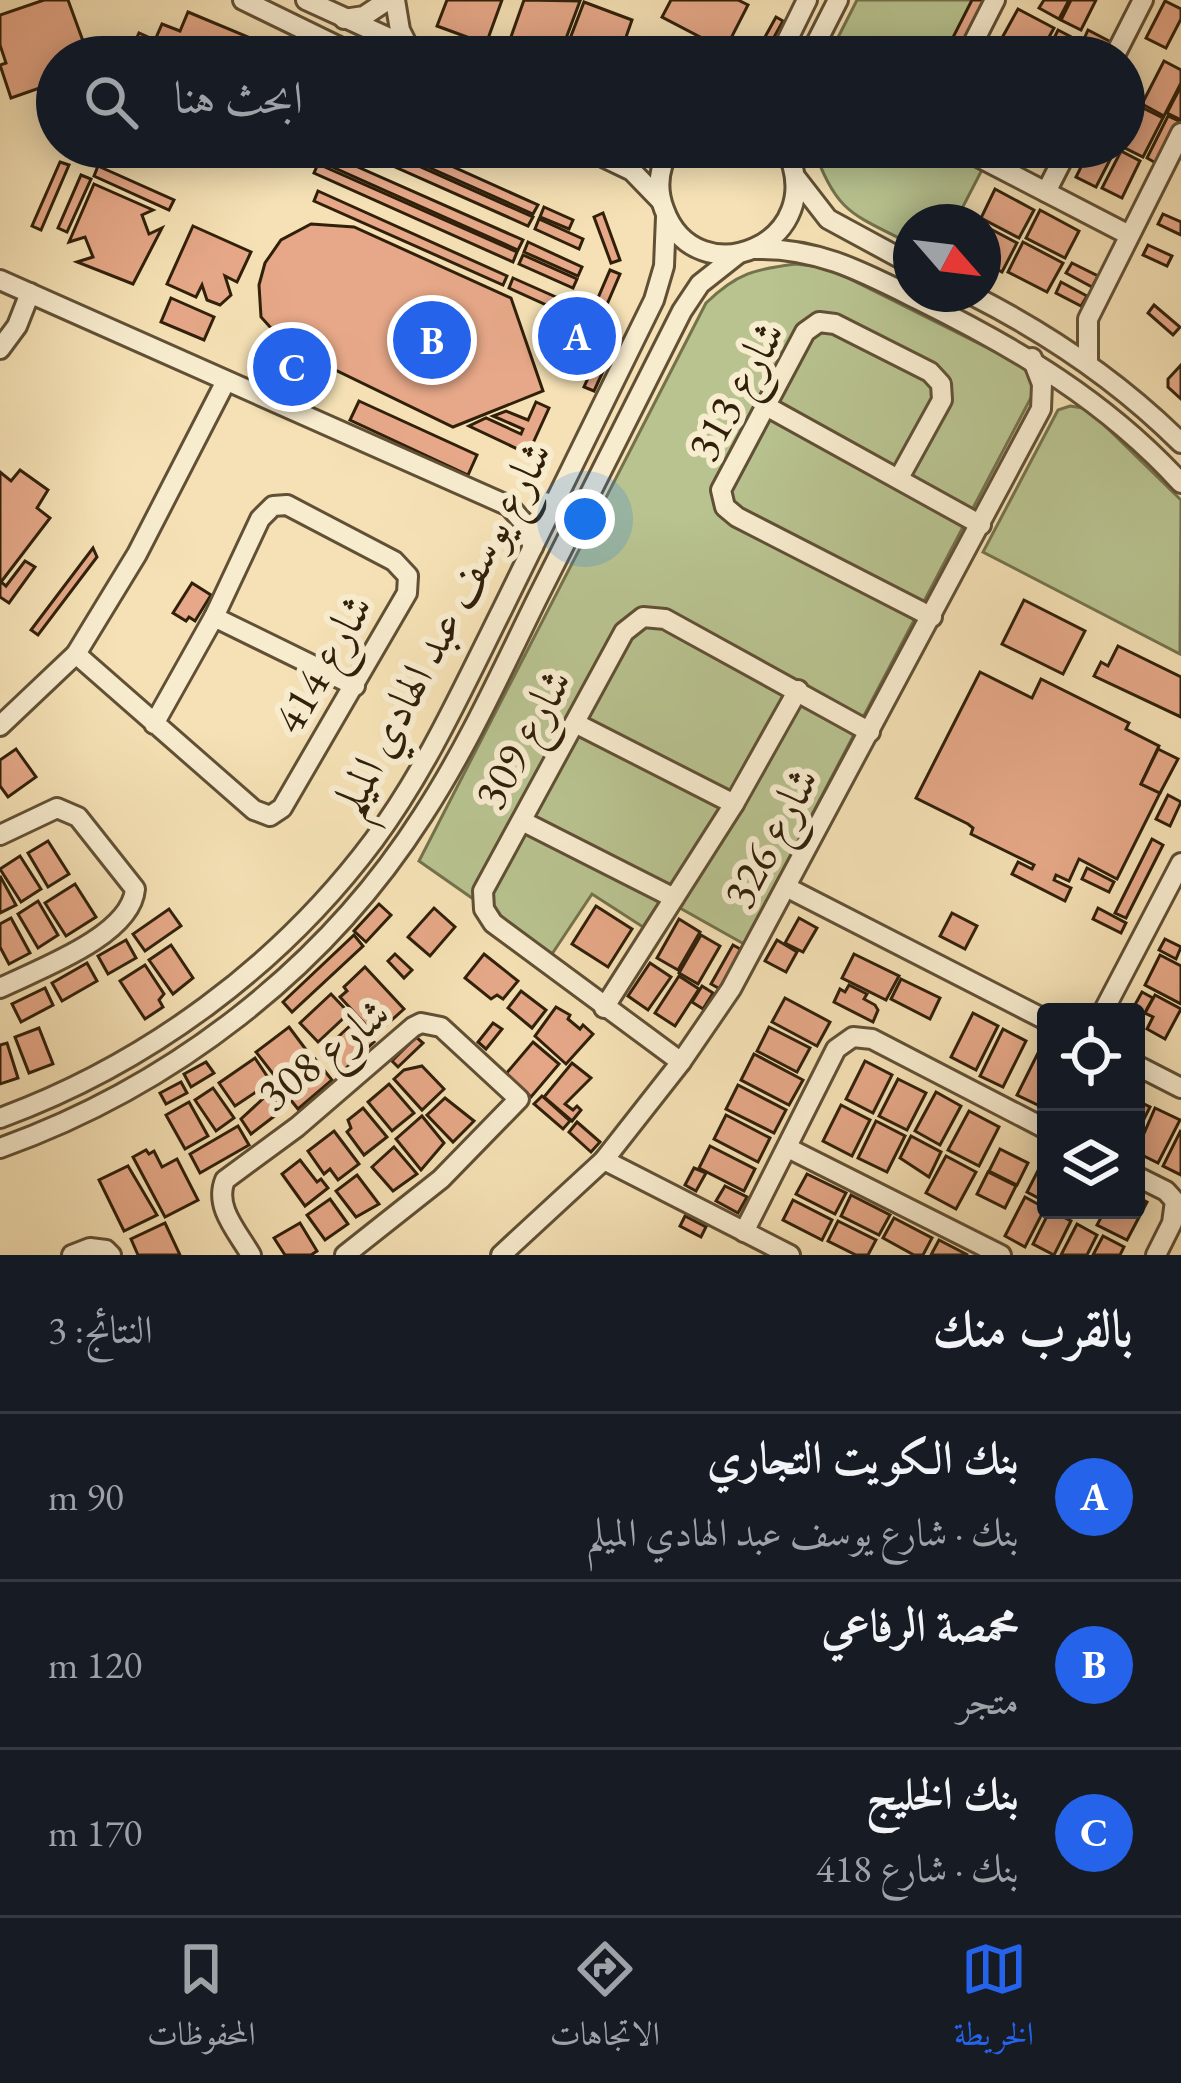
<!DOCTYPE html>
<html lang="ar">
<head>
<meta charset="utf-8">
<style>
	:root { --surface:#171b24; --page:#20242c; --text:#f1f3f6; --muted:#9ea1a6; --line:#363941; --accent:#2563eb }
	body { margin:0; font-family:"EB Garamond",Amiri,serif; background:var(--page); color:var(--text); direction:rtl }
	.controls { position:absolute; right:36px; bottom:36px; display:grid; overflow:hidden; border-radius:12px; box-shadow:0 6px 30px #0003 }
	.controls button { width:108px; height:108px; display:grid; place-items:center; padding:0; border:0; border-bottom:3px solid var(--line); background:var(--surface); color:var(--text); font:60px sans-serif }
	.compass { position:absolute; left:893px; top:204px; width:108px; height:108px; border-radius:50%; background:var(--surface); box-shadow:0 6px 30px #0003; rotate:118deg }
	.you { position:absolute; left:585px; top:519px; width:42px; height:42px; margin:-30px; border:9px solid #fff; border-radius:50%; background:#1a73e8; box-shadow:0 0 0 18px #1a73e833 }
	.badge { display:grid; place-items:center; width:78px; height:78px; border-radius:50%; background:var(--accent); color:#fff; font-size:39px; font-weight:700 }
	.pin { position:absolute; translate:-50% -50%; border:6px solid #fff; box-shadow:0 3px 12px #0006 }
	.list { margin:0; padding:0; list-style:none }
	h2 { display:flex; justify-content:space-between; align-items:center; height:156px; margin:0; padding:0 48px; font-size:51px }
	h2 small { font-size:39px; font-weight:400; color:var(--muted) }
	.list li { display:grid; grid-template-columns:78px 1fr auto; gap:36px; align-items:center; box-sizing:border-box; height:168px; padding:0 48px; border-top:3px solid var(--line) }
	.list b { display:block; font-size:45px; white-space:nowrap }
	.list p { margin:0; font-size:39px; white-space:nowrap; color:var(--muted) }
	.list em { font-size:39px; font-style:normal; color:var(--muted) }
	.icon { flex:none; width:66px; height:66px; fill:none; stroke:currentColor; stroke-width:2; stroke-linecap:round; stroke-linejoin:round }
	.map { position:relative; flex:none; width:1181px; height:1255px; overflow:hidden; direction:ltr }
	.search { position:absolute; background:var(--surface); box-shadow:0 6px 30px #0003; left:36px; right:36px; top:36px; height:132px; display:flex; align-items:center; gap:30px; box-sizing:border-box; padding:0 42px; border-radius:66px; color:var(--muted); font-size:45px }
	.sheet { height:660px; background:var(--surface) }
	nav { display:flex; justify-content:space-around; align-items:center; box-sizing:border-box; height:168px; border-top:3px solid var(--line); background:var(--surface); font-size:33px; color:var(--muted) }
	nav a { display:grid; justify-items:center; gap:6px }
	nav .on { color:var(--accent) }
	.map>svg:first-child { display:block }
</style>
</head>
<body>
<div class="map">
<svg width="1181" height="1255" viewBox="0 0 1181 1255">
	<rect width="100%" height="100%" fill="#f5e1b5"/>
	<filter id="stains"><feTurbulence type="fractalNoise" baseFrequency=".00167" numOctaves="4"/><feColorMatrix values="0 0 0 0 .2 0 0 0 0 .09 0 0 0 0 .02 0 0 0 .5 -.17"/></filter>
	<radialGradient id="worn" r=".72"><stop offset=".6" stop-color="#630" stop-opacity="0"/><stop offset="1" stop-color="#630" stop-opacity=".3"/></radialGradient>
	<g fill="#b8c390" stroke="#74724d" stroke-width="3">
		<path d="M857,0H985L956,57H828Z"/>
		<path d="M813,147H943L983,168L955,222H911V244C852,214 836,213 813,147Z"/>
		<path d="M796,264L828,268L1024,366L1031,373L1035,390L744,944L662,898L643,927L592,894L552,954L419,861L706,303C737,273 755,269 796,264Z"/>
		<path d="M1070,406L1083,408L1097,418L1181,500L1180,654L983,552L1058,410Z"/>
	</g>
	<g fill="#e6a888" stroke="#30200a" stroke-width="3">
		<path d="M44,0H68L83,41L88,40L94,57H57V82L11,98L0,65L6,63L0,45V15Z"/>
		<path d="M447,0H502L486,44L437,26Z"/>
		<path d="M524,0L580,1L559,57H522L506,51Z"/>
		<path d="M671,0H738L748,5L725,50L662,17Z"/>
		<path d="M972,0H986L957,57H953L945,53Z"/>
		<path d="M1044,0H1069L1059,19L1039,8Z"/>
		<path d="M1071,0H1096L1081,30L1061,20Z"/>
		<path d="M1165,1L1181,9V19L1166,48L1146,38Z"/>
		<path d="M584,2L632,20L619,57H563Z"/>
		<path d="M1018,9L1054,28L1038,57L1002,38Z"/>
		<path d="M188,12L253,39L279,54L278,57H128L139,33L155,40L162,24L180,31Z"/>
		<path d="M776,17L783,21L763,57H754Z"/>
		<path d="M1058,30L1079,41L1082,53L1087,51L1090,57H1045Z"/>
		<path d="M1088,30L1111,42L1106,50L1084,39Z"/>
		<path d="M659,39L694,57H675L655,47Z"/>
		<path d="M1164,61L1181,70V83L1164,116L1142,104Z"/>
		<path d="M1181,86V120L1167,113Z"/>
		<path d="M1124,97L1138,105L1124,132Z"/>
		<path d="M1143,108L1163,118L1143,157L1123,147Z"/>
		<path d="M1168,116L1181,122V126L1161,166L1147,158Z"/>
		<path d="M232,147H265L252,159Z"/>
		<path d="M350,147H376L533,217L528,226Z"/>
		<path d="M383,147H409L538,205L533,214Z"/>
		<path d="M1091,147L1115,150L1096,187L1076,177Z"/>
		<path d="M1121,151L1140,161L1122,198L1102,188Z"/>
		<path d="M324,152L523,240L518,250L319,161Z"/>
		<path d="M60,162L69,165L41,230L32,226Z"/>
		<path d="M318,164L517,252L513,262L314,173Z"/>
		<path d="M98,166L174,200L169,210L94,176Z"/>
		<path d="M81,175L91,179L67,232L58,228Z"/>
		<path d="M94,184L153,210L142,215L149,234L162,228L133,284L77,262L93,257L85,237L69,242Z"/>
		<path d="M995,189L1034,210L1019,238L981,218Z"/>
		<path d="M318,191L507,276L503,285L314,201Z"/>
		<path d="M544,207L573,220L569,229L540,217Z"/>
		<path d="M1040,210L1079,231L1065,258L1026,238Z"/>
		<path d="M603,213L620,260L611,263L594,217Z"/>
		<path d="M1163,214L1181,222V235L1158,224Z"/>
		<path d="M539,219L583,239L579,249L535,229Z"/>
		<path d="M311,224L354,227L511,298L543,391L453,427L288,347L261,317L259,285L265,263L281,240Z"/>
		<path d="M983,225L1017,243L1002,272L983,262Z"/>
		<path d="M193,226L251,252L237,282L225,276L231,295L220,305L207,300L202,285L196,297L167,284Z"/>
		<path d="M528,242L582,267L578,276L524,252Z"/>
		<path d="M1023,242L1063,263L1047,292L1008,272Z"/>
		<path d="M1148,245L1172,256L1167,266L1143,255Z"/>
		<path d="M523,255L577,279L573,288L519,264Z"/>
		<path d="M1072,263L1098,276L1092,287L1066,273Z"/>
		<path d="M610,270L620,274L605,309L595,305Z"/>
		<path d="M513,278L567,302L562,312L509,288Z"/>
		<path d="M1061,282L1087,296L1081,306L1056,293Z"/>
		<path d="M171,298L214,317L204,340L161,322Z"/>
		<path d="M1154,305L1180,327L1173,335L1148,313Z"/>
		<path d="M571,313L598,324L583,360L556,349Z"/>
		<path d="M608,334L618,339L594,391L584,387Z"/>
		<path d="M275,346L319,367L309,388L265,367Z"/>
		<path d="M1181,365V399L1168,387V379Z"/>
		<path d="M359,401L477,455L468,475L350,420Z"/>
		<path d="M536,402L549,408L528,454L469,426L486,418L521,434L523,429L493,416L506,411L528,420Z"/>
		<path d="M20,470L48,490L37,508L50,518L1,582L6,586L25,561L35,567L9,603L0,597V472L11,481Z"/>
		<path d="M93,548L97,557L38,635L31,630Z"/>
		<path d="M192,583L211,595L195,621L189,617L186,621L173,613Z"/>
		<path d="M1024,600L1085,631L1063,674L1002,644Z"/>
		<path d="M1118,646L1181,677V717L1094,676L1101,662L1108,666Z"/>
		<path d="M980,672L1032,698L1041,679L1129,723L1126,729L1159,746L1141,784L1160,793L1117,879L1079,859L1069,881L1056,875L1054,880L1071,888L1065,901L1012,874L1018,862L1032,869L1034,865L971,834L973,828L968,824L916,798Z"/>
		<path d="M16,749L36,777L8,797L0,786V760Z"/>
		<path d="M1158,749L1178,759L1160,793L1141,784Z"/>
		<path d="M1168,795L1181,802L1170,826L1156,819Z"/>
		<path d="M1152,839L1163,845L1126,918L1115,913Z"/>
		<path d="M48,841L69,874L48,887L28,853Z"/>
		<path d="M20,856L41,889L21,902L0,869Z"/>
		<path d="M1087,868L1114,882L1109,892L1082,879Z"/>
		<path d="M0,876L16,905L0,913Z"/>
		<path d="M75,884L96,917L66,936L45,903Z"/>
		<path d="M38,901L58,935L38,948L18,914Z"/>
		<path d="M379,904L391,915L366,942L354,931Z"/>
		<path d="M596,906L632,929L608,967L572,944Z"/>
		<path d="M434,908L455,927L430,956L408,937Z"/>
		<path d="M1098,908L1126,923L1121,933L1093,919Z"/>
		<path d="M169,909L181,926L145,951L133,934Z"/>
		<path d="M952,913L977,926L965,949L940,936Z"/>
		<path d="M11,918L30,953L9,964L0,947V924Z"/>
		<path d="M799,918L817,928L803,952L785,943Z"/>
		<path d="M679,919L700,932L678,970L657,958Z"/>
		<path d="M354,935L363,946L292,1012L283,1002Z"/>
		<path d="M701,935L720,946L698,984L679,973Z"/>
		<path d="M1165,939L1181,947L1176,959L1159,950Z"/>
		<path d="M126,940L136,958L108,974L98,956Z"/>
		<path d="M777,940L797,952L786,972L765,961Z"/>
		<path d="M171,945L193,978L173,994L149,960Z"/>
		<path d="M733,945L742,950L720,989L711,984Z"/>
		<path d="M395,954L412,970L404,978L388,961Z"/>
		<path d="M484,954L518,981L503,999L497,995L491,999L465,978Z"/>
		<path d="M854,954L899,976L886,1000L842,978Z"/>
		<path d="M1160,955L1181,966V1004L1145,985Z"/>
		<path d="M87,963L97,981L62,1001L52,983Z"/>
		<path d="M650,963L671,977L648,1010L628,996Z"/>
		<path d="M145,965L164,994L159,1000L163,1007L145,1019L120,981Z"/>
		<path d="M365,967L404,1009L375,1035L340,997L347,991L344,987Z"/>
		<path d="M679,976L699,989L675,1026L655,1013Z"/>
		<path d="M901,979L940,998L930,1019L891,999Z"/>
		<path d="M849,985L867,994L864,999L875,1005L878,1010L873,1022L834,1002L840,989L845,992Z"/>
		<path d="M702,986L713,993L703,1009L692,1002Z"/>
		<path d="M45,988L53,1005L21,1022L12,1004Z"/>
		<path d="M521,991L546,1010L532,1028L508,1008Z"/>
		<path d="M1142,992L1153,998L1142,1018L1131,1012Z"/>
		<path d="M331,994L349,1013L318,1042L300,1023Z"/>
		<path d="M1155,995L1181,1009L1165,1039L1147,1029L1153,1017L1145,1013Z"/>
		<path d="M785,998L830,1022L817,1046L772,1022Z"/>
		<path d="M556,1007L570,1015L568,1019L580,1029L583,1025L593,1034L566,1064L535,1036Z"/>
		<path d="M973,1013L998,1026L976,1070L951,1057Z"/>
		<path d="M354,1022L374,1042L343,1071L324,1050Z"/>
		<path d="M493,1023L502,1029L486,1049L478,1042Z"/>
		<path d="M289,1027L310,1055L277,1079L256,1052Z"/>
		<path d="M769,1027L810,1048L797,1072L757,1051Z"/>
		<path d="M39,1028L53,1064L29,1073L15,1037Z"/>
		<path d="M1003,1029L1026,1041L1003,1087L980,1076Z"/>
		<path d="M416,1037L423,1043L398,1067L392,1061Z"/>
		<path d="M533,1042L559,1064L531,1097L505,1075Z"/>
		<path d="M7,1043L18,1078L0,1084V1045Z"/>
		<path d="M1040,1049L1046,1052V1098L1042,1107L1017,1095Z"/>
		<path d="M754,1054L803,1080L789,1105L741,1080Z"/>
		<path d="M255,1058L271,1082L235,1106L219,1083Z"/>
		<path d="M315,1059L332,1080L298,1109L281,1088Z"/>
		<path d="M865,1061L892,1075L873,1113L846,1099Z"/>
		<path d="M206,1062L214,1073L191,1087L184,1074Z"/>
		<path d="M572,1063L591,1078L565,1104L573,1110L577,1106L581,1110L572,1121L544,1097Z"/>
		<path d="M422,1066L444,1089L422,1110L394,1079L404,1070Z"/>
		<path d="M898,1079L926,1093L907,1130L879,1116Z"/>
		<path d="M181,1082L187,1093L166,1104L160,1093Z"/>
		<path d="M389,1084L414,1113L392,1131L368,1102Z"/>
		<path d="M738,1085L786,1110L774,1133L726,1109Z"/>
		<path d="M213,1088L234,1118L216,1131L195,1100Z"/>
		<path d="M936,1092L961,1106L940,1145L915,1131Z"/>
		<path d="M268,1094L274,1102L279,1098L285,1108L251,1134L241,1119Z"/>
		<path d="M542,1096L570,1121L563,1129L534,1104Z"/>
		<path d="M445,1098L474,1121L453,1142L427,1115Z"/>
		<path d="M1136,1100L1150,1107L1136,1135Z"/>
		<path d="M189,1102L208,1136L185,1149L166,1115Z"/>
		<path d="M841,1105L870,1120L852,1156L823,1141Z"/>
		<path d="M363,1108L387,1137L364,1155L347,1132L351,1128L348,1120Z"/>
		<path d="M1155,1108L1180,1120L1158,1163L1136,1152Z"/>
		<path d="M969,1111L999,1127L979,1166L948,1150Z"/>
		<path d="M726,1115L770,1138L758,1162L714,1139Z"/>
		<path d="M422,1116L444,1143L421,1170L396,1139Z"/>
		<path d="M876,1121L905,1136L887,1172L858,1158Z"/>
		<path d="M577,1122L600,1142L591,1152L569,1132Z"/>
		<path d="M238,1126L249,1145L200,1173L190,1154Z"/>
		<path d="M1181,1130V1175L1163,1166Z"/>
		<path d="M334,1131L359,1164L338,1180L330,1169L324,1174L308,1151Z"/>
		<path d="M911,1136L941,1152L929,1177L900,1158Z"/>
		<path d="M710,1146L755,1169L744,1191L699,1168Z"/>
		<path d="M394,1147L417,1174L393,1191L372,1167Z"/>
		<path d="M1000,1149L1028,1163L1017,1185L989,1171Z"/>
		<path d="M146,1150L149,1154L154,1151L162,1167L177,1159L198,1200L165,1217L133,1157Z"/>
		<path d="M1046,1155V1202L1027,1192Z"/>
		<path d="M946,1156L976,1172L956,1209L926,1193Z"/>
		<path d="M300,1160L317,1182L321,1179L328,1188L305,1206L282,1174Z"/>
		<path d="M128,1166L157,1215L124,1231L99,1180Z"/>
		<path d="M694,1168L706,1173L696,1191L685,1185Z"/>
		<path d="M988,1172L1016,1186L1005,1208L977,1194Z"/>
		<path d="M807,1174L846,1193L835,1214L796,1194Z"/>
		<path d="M357,1175L379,1204L356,1217L336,1191Z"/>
		<path d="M725,1186L747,1197L738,1213L716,1201Z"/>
		<path d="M851,1195L890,1215L879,1235L841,1216Z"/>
		<path d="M1136,1196L1147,1202L1127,1240L1097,1225L1105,1210H1136Z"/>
		<path d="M1025,1197L1045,1208L1025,1247L1005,1236Z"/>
		<path d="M330,1199L348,1224L325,1240L307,1215Z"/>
		<path d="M793,1200L832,1220L822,1240L783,1220Z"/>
		<path d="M1050,1210L1071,1221L1054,1255L1033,1244Z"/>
		<path d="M685,1216L706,1227L701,1237L680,1226Z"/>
		<path d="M894,1218L932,1238L923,1255H914L883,1238Z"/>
		<path d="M838,1221L876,1240L868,1255H856L828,1241Z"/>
		<path d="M165,1223L180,1255H138L131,1239Z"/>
		<path d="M300,1223L317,1251L311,1255H285L274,1238Z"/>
		<path d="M1077,1224L1097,1235L1087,1255H1061Z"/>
		<path d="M1103,1236L1124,1247L1120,1255H1093Z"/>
		<path d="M939,1240L968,1255H931Z"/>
	</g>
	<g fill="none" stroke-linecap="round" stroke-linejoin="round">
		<defs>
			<g id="minor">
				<path d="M243,0L360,57"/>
				<path d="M306,0L431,57"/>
				<path d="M395,0L400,30L409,48"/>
				<path d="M344,19L364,16L388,0"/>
				<path d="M779,57L807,0"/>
				<path d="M809,57L838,0"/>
				<path d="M966,57L995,0"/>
				<path d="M1114,57L1143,0"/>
				<path d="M582,147L632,171L661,201"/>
				<path d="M671,147C659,166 656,188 664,209C696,299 834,243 785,147"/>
				<path d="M959,147L1129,235"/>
				<path d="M797,179L828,219L911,264"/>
				<path d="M1046,192L1069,147"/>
				<path d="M755,249C817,247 865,273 919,300C1018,349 1106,401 1181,483"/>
				<path d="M0,280L509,506L525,524L533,547"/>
				<path d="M970,294C1049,334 1119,381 1181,443"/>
				<path d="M0,349L17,326L30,293"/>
				<path d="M1088,363V319L1181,133"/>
				<path d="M766,406L981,525"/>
				<path d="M899,478L942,400L941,384L930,372L835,324L819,322L805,332L721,490L725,507L737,517L932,617"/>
				<path d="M214,617L355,686"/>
				<path d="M76,654L254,810L270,816L282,808L407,593L408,576L394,561L287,505L273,506L260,519L214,617L154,724"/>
				<path d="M575,723L734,804"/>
				<path d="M0,726L76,654L137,554L226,381"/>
				<path d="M522,821L674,898"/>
				<path d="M0,835L57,808L78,817L135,889C131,936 39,969 0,988"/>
				<path d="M788,888L1046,1020"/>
				<path d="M604,1008L734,804L798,690"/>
				<path d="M1103,1012L1181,863"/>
				<path d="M681,1062L493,923L484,909L483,891L624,632L643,617L665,619L870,732"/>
				<path d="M1136,1065L1181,1088"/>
				<path d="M0,1118C147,1064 280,966 374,840C426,770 463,688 502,610C553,507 604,404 654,300L664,266L666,217"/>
				<path d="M0,1148C171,1087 325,969 423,815C468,746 502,670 538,597C586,502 634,406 682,311L700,284L738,254"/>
				<path d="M788,1148L1001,1255"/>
				<path d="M604,1160L790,1255"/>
				<path d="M1136,1176L1166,1191L1175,1201L1172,1223L1156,1255"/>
				<path d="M744,1232L836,1049L853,1037L872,1039L1046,1129"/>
				<path d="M72,1255L90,1248L106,1250L111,1255"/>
				<path d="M251,1255C237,1231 214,1207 225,1180L297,1127L413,1027L421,1023L441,1027L519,1099L441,1179L345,1255"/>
				<path d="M501,1255L604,1160L681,1062L731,989L1041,409L1042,384L1032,358"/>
			</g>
		</defs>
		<use href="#minor" stroke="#615035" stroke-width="24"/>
		<use href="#minor" stroke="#f8eccf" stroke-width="18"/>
	</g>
	<g text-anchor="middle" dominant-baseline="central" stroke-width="12" stroke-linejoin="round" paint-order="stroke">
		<g font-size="45" fill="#30200a" stroke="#f8eccf">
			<text transform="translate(735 390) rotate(-61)">شارع 313</text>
			<text transform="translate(441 628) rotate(-62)">شارع يوسف عبد الهادي الميلم</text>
			<text transform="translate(322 663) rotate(-60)">شارع 414</text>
			<text transform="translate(522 738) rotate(-61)">شارع 309</text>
			<text transform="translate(770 837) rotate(-62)">شارع 326</text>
			<text transform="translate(323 1053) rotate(-38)">شارع 308</text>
		</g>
	</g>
	<rect width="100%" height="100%" filter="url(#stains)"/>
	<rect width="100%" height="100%" fill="url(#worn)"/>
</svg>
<div class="controls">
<button><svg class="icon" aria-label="locate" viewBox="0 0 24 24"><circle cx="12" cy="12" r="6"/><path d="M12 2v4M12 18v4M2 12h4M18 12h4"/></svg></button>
<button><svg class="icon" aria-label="layers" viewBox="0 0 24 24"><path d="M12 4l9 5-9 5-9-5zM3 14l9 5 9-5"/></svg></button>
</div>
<svg class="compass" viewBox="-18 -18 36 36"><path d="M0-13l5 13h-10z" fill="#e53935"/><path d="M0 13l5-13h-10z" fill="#9ea1a6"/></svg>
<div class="you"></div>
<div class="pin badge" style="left:577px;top:336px">A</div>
<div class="pin badge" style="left:432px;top:340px">B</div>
<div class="pin badge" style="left:292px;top:367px">C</div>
<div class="search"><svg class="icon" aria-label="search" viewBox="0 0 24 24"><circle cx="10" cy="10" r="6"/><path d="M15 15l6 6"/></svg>ابحث هنا</div>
</div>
<section class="sheet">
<h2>بالقرب منك<small>النتائج: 3</small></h2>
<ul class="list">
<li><span class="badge">A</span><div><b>بنك الكويت التجاري</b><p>بنك · شارع يوسف عبد الهادي الميلم</p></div><em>90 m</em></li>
<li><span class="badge">B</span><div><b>محمصة الرفاعي</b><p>متجر</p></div><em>120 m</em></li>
<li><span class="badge">C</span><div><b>بنك الخليج</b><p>بنك · شارع 418</p></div><em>170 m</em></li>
</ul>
</section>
<nav>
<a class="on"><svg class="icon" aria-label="map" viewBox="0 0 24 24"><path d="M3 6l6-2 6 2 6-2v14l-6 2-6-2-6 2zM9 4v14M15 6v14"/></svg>الخريطة</a>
<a><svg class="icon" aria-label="directions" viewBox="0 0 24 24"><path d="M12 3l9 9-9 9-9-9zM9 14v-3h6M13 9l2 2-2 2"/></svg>الاتجاهات</a>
<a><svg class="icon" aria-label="saved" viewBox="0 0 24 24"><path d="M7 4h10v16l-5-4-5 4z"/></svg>المحفوظات</a>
</nav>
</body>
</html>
